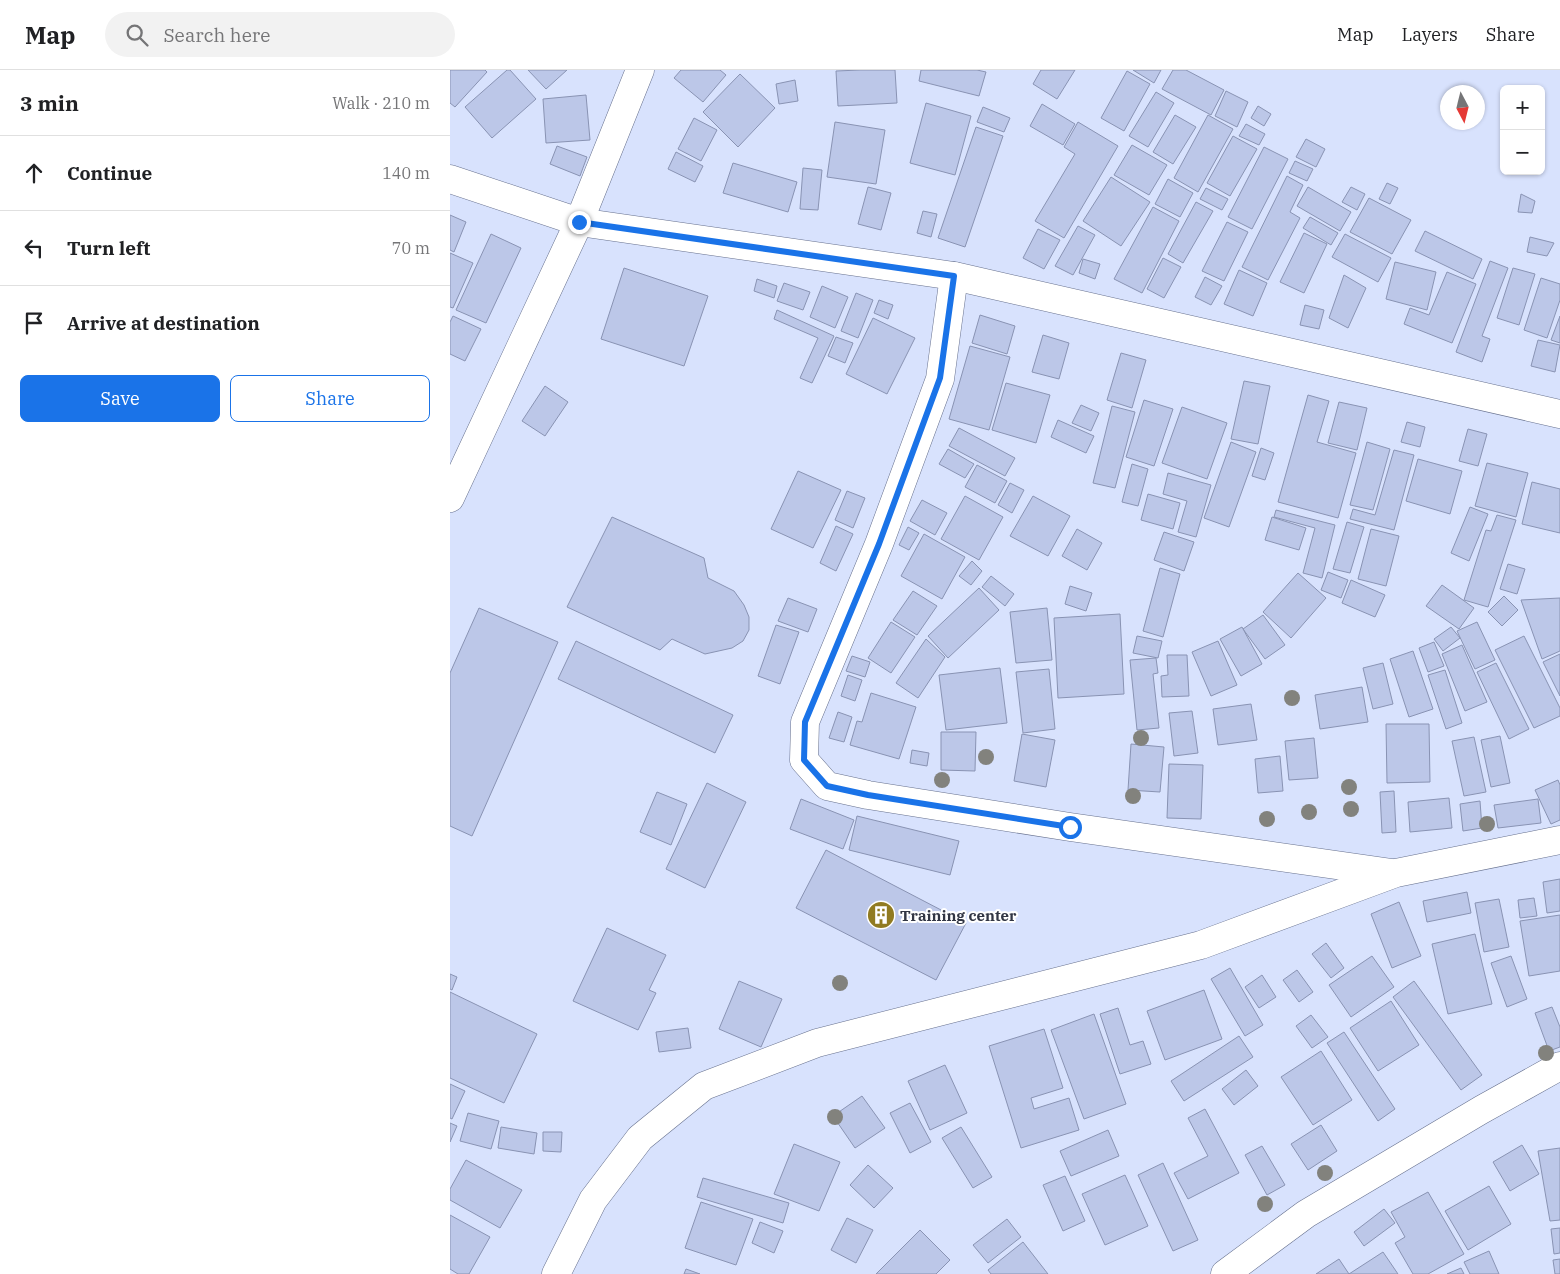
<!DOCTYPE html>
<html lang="en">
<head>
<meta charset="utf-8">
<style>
	:root { --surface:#fff; --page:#f2f2f2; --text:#202124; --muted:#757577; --line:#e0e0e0; --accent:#1a73e8 }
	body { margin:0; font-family:"IBM Plex Serif",serif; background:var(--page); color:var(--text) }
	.controls { position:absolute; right:15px; top:15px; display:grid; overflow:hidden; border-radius:8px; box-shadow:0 1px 4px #0004 }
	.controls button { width:45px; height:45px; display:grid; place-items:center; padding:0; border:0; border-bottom:1px solid var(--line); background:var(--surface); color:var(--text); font:25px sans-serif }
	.compass { position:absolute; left:990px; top:15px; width:45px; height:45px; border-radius:50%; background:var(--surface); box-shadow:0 1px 4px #0004; rotate:173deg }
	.stop { position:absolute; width:15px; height:15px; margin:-11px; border:4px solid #1a73e8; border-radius:50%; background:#fff }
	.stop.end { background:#1a73e8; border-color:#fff; box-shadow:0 1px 5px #0008 }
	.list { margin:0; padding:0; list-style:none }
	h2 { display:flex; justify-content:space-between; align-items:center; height:65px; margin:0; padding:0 20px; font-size:21px }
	h2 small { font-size:16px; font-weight:400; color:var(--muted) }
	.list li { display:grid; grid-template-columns:32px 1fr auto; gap:15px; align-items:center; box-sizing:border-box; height:75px; padding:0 20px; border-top:1px solid var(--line) }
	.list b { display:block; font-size:19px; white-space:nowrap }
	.list em { font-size:16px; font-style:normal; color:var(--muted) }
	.actions { display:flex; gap:10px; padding:15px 20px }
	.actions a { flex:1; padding:11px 0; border:1px solid var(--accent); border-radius:8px; text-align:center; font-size:18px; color:var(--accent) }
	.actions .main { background:var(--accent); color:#fff }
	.icon { flex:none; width:28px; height:28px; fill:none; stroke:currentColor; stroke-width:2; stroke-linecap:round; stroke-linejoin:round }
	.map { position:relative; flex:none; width:1110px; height:1204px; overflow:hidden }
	header { display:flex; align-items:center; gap:30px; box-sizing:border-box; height:70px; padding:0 25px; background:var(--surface); border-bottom:1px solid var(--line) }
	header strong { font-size:24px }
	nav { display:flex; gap:28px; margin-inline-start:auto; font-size:18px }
	.search { width:350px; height:45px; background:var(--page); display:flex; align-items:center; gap:12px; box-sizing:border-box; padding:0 18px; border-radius:28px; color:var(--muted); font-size:19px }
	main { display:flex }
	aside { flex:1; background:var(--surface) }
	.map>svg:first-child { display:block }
</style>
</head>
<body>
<header>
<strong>Map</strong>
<div class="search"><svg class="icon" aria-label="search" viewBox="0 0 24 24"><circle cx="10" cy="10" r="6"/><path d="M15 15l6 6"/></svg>Search here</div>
<nav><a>Map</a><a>Layers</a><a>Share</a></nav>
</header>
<main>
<aside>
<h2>3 min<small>Walk · 210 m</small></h2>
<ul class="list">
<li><svg class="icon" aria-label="ahead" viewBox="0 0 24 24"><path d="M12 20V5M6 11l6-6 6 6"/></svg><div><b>Continue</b></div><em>140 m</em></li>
<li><svg class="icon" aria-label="left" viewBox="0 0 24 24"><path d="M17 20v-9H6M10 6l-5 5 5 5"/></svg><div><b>Turn left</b></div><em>70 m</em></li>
<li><svg class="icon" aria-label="arrive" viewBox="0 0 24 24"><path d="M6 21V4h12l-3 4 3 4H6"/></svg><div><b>Arrive at destination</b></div></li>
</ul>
<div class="actions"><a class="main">Save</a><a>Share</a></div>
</aside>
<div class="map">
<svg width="1110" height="1204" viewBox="0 0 1110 1204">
	<rect width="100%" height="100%" fill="#d8e2fd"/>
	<g fill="#bcc7e8" stroke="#8993b3">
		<path d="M0,0H35L37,2L5,37L0,33Z"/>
		<path d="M57,0H60L86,29L42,68L15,37Z"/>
		<path d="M78,0H117L96,19Z"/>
		<path d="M231,0H270L276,5L253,32L224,8Z"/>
		<path d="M410,0H445L447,33L388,36L386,1Z"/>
		<path d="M471,0H527L536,2L529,26L469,11Z"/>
		<path d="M591,0H625L607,29L583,14Z"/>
		<path d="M683,0H711L704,13Z"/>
		<path d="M723,0H736L774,20L761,45L712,19Z"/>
		<path d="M677,1L700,14L674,61L651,48Z"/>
		<path d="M290,4L325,38L288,77L253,42Z"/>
		<path d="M345,10L348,31L329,34L326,14Z"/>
		<path d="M776,21L798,32L787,57L765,46Z"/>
		<path d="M706,22L724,33L698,77L679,66Z"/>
		<path d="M136,25L140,70L96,73L93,29Z"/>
		<path d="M476,33L521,46L505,105L460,93Z"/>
		<path d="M592,34L625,54L613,75L580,56Z"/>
		<path d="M808,36L821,44L814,56L801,48Z"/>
		<path d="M533,37L560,48L554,62L527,52Z"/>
		<path d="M725,45L746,57L723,94L703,82Z"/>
		<path d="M758,45L783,59L748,122L724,108Z"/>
		<path d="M244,48L267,60L251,91L228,79Z"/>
		<path d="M385,52L435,60L426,114L377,107Z"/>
		<path d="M628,52L668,76L614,168L585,151L625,84L614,77Z"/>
		<path d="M796,54L815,64L809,75L789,66Z"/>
		<path d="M526,57L553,66L515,177L488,168Z"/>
		<path d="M783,66L807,79L780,126L757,113Z"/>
		<path d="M856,69L875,79L866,97L846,87Z"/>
		<path d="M682,75L717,95L699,125L664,105Z"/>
		<path d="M107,76L137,87L130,106L100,94Z"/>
		<path d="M814,77L838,89L802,159L778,147Z"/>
		<path d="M226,82L253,96L245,112L218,99Z"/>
		<path d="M845,91L863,99L857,111L839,103Z"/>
		<path d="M283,93L347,112L338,142L273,123Z"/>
		<path d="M353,98L372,100L368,140L350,139Z"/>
		<path d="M837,106L853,115L840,142L850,148L818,210L792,197Z"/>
		<path d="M661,107L700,132L671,176L633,151Z"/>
		<path d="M718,109L743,123L730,147L705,134Z"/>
		<path d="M937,113L948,118L940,134L929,129Z"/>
		<path d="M418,117L441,123L431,160L408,154Z"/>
		<path d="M858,117L901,142L890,161L847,136Z"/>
		<path d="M901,117L915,124L907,140L892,132Z"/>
		<path d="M756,118L778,129L772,140L750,129Z"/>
		<path d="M1071,124L1085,131L1082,143L1068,142Z"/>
		<path d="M919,128L961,150L942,184L900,162Z"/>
		<path d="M746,132L763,141L733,193L718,184Z"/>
		<path d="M703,137L729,151L692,223L664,209Z"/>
		<path d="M473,141L487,144L481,167L467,163Z"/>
		<path d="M0,145L16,152L4,182L0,180Z"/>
		<path d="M860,147L888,163L881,175L853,158Z"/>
		<path d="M777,152L798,162L774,211L752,201Z"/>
		<path d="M628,156L645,165L623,205L605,196Z"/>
		<path d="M588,159L610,170L594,199L573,188Z"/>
		<path d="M975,161L1032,189L1023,209L965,181Z"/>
		<path d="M854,163L877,174L854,223L830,212Z"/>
		<path d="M41,164L71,178L36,253L6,240Z"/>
		<path d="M895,164L941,188L928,212L882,187Z"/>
		<path d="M1080,167L1104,173L1097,186L1077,182Z"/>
		<path d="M0,183L23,193L3,238L0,237Z"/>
		<path d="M713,188L731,197L714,228L697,219Z"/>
		<path d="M633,189L650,194L645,209L629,203Z"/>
		<path d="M1040,191L1058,198L1032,266L1040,269L1032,292L1006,282Z"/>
		<path d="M945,192L986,202L977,240L936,229Z"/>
		<path d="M174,198L258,226L234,296L151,269Z"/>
		<path d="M1063,198L1085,204L1069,255L1047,248Z"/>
		<path d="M789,200L817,213L803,246L774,234Z"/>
		<path d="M997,202L1026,214L1002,273L954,254L960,238L979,245Z"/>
		<path d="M894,205L916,218L898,258L879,248Z"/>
		<path d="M755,207L772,216L761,235L745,227Z"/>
		<path d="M1091,208L1110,214V230L1097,268L1074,260Z"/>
		<path d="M307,209L327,216L324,228L304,221Z"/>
		<path d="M334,213L360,222L353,240L327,231Z"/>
		<path d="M372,216L398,227L385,258L360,247Z"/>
		<path d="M406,223L423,230L408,268L391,261Z"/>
		<path d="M429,230L443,235L438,249L424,243Z"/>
		<path d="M855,235L874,240L869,259L850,255Z"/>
		<path d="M327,240L384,266L362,313L350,308L368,268L324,249Z"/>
		<path d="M530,245L565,256L557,284L522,273Z"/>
		<path d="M3,246L31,259L15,291L0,284V252Z"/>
		<path d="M1110,246V273L1101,270Z"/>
		<path d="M423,248L465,268L437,324L396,304Z"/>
		<path d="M593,265L619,273L609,309L582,302Z"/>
		<path d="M386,267L403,273L395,293L378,286Z"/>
		<path d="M1088,270L1110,275L1105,302L1081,296Z"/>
		<path d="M520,276L560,287L539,360L499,349Z"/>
		<path d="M671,283L696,290L682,338L657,330Z"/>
		<path d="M794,311L820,316L808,374L781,369Z"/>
		<path d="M556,313L600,325L586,373L542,360Z"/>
		<path d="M95,316L118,332L95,366L72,351Z"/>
		<path d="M858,325L879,331L867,372L906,383L888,448L828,432Z"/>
		<path d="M694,330L723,339L704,396L676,387Z"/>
		<path d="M889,332L917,338L907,380L878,373Z"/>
		<path d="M631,335L649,343L641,361L622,353Z"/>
		<path d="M662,336L685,342L665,418L643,413Z"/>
		<path d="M732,337L777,353L757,409L712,393Z"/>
		<path d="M608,350L644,366L636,383L601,367Z"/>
		<path d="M957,352L975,357L970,377L951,372Z"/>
		<path d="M509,358L565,388L555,406L499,376Z"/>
		<path d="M1018,359L1037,364L1028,396L1009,391Z"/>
		<path d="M781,372L806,382L779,457L754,448Z"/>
		<path d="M917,372L940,379L923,440L900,435Z"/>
		<path d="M811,378L824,383L815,410L802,406Z"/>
		<path d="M498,379L524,394L515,408L489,394Z"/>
		<path d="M944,380L964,385L944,460L900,449L903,439L925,445Z"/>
		<path d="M968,389L1012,401L1000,444L956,431Z"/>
		<path d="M1037,393L1078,403L1066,447L1025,436Z"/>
		<path d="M682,394L698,399L688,436L672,432Z"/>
		<path d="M527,395L557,411L545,433L515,417Z"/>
		<path d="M348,401L391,420L363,478L321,459Z"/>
		<path d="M718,403L761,415L746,467L728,462L737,431L713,424Z"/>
		<path d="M1082,412L1110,419V463L1072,454Z"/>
		<path d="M560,413L574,420L562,443L548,435Z"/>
		<path d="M397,421L415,428L403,458L385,450Z"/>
		<path d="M698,424L730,433L723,459L691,450Z"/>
		<path d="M515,426L553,447L529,490L491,469Z"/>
		<path d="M583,426L620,446L598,486L560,466Z"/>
		<path d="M472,430L497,443L485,465L460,451Z"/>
		<path d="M1020,437L1038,444L1019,491L1001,483Z"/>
		<path d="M826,440L885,455L872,508L853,503L865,458L824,447Z"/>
		<path d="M1047,445L1066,450L1038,537L1014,530L1036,460L1041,461Z"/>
		<path d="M162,447L254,488L258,508L284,521L294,535L299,547V560L293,571L282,578L255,584L222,569L210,580L117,537Z"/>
		<path d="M822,447L856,458L849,480L815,470Z"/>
		<path d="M897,452L914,457L900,503L883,499Z"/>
		<path d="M386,456L403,464L386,501L370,493Z"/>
		<path d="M458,457L469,463L459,480L449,475Z"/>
		<path d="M627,459L652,473L637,500L612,486Z"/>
		<path d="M921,459L949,466L936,516L908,509Z"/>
		<path d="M714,462L744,472L734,501L704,490Z"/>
		<path d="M474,464L515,487L492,529L451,506Z"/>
		<path d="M522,491L532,501L521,515L509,506Z"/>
		<path d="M1058,494L1075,499L1067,524L1050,519Z"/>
		<path d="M710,498L730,504L713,567L693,561Z"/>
		<path d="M878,502L898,510L891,528L871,520Z"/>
		<path d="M848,503L876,528L841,568L813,542Z"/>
		<path d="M541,506L564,524L555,536L532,517Z"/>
		<path d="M901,510L935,525L925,547L892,533Z"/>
		<path d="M992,515L1024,538L1009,559L976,536Z"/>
		<path d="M620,516L642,523L636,541L615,534Z"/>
		<path d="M529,518L549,540L498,588L478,566Z"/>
		<path d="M463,521L487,536L467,565L443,550Z"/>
		<path d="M1054,526L1068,540L1052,556L1038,542Z"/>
		<path d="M338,528L367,539L358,562L328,551Z"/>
		<path d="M1110,528V581L1092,589L1071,530Z"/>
		<path d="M29,538L108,572L22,766L0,756V603Z"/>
		<path d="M597,538L602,590L566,593L560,542Z"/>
		<path d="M670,544L674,624L608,628L604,548Z"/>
		<path d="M813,545L835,575L815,589L793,559Z"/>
		<path d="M441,552L465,567L441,603L418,588Z"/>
		<path d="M1027,552L1045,590L1025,599L1007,561Z"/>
		<path d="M326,555L349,562L330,614L308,606Z"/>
		<path d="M792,557L812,594L791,606L770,569Z"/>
		<path d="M1001,557L1010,568L993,581L984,569Z"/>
		<path d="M687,566L712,571L708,588L683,583Z"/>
		<path d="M1074,566L1110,638V646L1084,658L1045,580Z"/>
		<path d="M476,569L495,587L468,628L446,613Z"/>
		<path d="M126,571L283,645L265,683L108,609Z"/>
		<path d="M768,571L787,615L761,626L742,582Z"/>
		<path d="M984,572L994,596L978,602L969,578Z"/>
		<path d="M1012,575L1037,632L1015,641L992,584Z"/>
		<path d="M963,581L983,639L959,647L940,589Z"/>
		<path d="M1110,584V626L1093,592Z"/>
		<path d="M717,585H737L739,626L712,627L711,606L718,605Z"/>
		<path d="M402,586L420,592L415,607L396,601Z"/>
		<path d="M706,588L708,603L703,604L709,658L687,660L680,590Z"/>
		<path d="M933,593L943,634L923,639L913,598Z"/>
		<path d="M1046,593L1079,659L1059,669L1027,602Z"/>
		<path d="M550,598L557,653L496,660L489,605Z"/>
		<path d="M599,599L605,659L573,663L566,602Z"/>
		<path d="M995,600L1012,653L996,659L978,605Z"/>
		<path d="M398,605L412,610L405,631L391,626Z"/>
		<path d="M912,617L918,652L870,659L865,625Z"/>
		<path d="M421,623L466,637L449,689L400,675L407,651L412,652Z"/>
		<path d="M801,634L807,670L768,675L763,639Z"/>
		<path d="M742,641L748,683L724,686L719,643Z"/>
		<path d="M388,642L402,647L394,672L379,668Z"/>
		<path d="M936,654H979L980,712L937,713Z"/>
		<path d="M491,662H526L525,701L491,700Z"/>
		<path d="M572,664L605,670L596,717L564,711Z"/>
		<path d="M1050,666L1060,713L1041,717L1031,670Z"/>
		<path d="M1024,667L1036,722L1014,726L1002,671Z"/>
		<path d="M864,668L868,708L839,710L835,671Z"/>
		<path d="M681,674L714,677L710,722L678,720Z"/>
		<path d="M462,680L479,683L477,696L460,693Z"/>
		<path d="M830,686L833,721L808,723L805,689Z"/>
		<path d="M719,694L753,695L751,749L717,748Z"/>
		<path d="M1108,710L1110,715V750L1101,754L1085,720Z"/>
		<path d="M257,713L296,732L255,818L216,799Z"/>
		<path d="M944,721L946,762L932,763L930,722Z"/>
		<path d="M207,722L237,734L221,775L190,762Z"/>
		<path d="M999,728L1002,758L960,762L958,732Z"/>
		<path d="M351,729L404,750L393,779L340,759Z"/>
		<path d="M1088,729L1091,753L1048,758L1044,735Z"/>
		<path d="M1030,731L1032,758L1013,761L1010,734Z"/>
		<path d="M407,746L509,771L500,805L399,780Z"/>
		<path d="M376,780L516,853L486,910L346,838Z"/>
		<path d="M1110,809V841L1097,843L1093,812Z"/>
		<path d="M1017,822L1021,843L977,852L973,831Z"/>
		<path d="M1084,828L1087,846L1070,848L1068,830Z"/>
		<path d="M1049,829L1059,877L1034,882L1025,833Z"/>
		<path d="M949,832L971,886L942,898L921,844Z"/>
		<path d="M1110,845V901L1079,906L1070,851Z"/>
		<path d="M157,858L216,885L199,920L206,923L188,960L123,931Z"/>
		<path d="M1025,864L1042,934L998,944L982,874Z"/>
		<path d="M876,873L894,898L881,908L862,884Z"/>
		<path d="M922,886L944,917L901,947L879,915Z"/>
		<path d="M1061,886L1077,929L1057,937L1041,893Z"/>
		<path d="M780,898L813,955L795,966L761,909Z"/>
		<path d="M847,900L863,922L849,932L833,910Z"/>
		<path d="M0,904L7,907L2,920L0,919Z"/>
		<path d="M812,905L826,927L809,938L795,917Z"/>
		<path d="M289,911L332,929L311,977L269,959Z"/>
		<path d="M964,911L1032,1005L1011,1020L943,927Z"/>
		<path d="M754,920L772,969L715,990L697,941Z"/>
		<path d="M0,922L87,964L54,1033L0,1008Z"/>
		<path d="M941,931L969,975L928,1001L900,958Z"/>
		<path d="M1102,937L1110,957V977L1099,981L1085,943Z"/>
		<path d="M668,938L680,975L693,971L701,994L670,1004L650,944Z"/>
		<path d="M644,944L676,1034L634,1049L601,960Z"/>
		<path d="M861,945L878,967L862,978L846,956Z"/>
		<path d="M238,958L241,978L209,982L206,962Z"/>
		<path d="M594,959L613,1018L581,1028L584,1039L619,1028L629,1060L571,1078L539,976Z"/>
		<path d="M894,962L945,1039L928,1051L877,973Z"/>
		<path d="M789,966L803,987L734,1031L721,1011Z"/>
		<path d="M871,981L902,1030L863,1055L831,1007Z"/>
		<path d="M495,995L517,1043L480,1060L458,1011Z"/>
		<path d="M796,1000L808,1016L784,1035L772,1019Z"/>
		<path d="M0,1014L15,1021L2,1049L0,1048Z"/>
		<path d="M412,1026L435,1058L405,1078L383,1046Z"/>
		<path d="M460,1033L481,1072L460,1083L440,1043Z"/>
		<path d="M755,1039L789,1103L738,1129L724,1103L758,1086L738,1048Z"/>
		<path d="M18,1043L49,1051L41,1079L10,1071Z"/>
		<path d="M0,1053L7,1056L0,1072Z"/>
		<path d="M871,1055L887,1081L858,1100L841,1074Z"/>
		<path d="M51,1057L87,1063L84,1084L48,1078Z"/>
		<path d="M511,1057L542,1107L523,1118L492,1068Z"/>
		<path d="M658,1060L669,1086L621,1106L610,1081Z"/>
		<path d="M93,1062H112L111,1082L93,1081Z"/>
		<path d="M344,1074L390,1092L369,1141L324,1124Z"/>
		<path d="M1072,1075L1089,1104L1060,1121L1043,1092Z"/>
		<path d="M812,1076L835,1115L817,1125L795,1085Z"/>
		<path d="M1110,1078V1150L1100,1151L1088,1081Z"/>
		<path d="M16,1090L72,1120L50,1158L0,1130V1119Z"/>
		<path d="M713,1093L748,1170L723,1181L688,1105Z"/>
		<path d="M418,1095L443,1118L424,1138L400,1115Z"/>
		<path d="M675,1105L698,1156L655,1175L632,1124Z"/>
		<path d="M615,1106L635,1151L613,1161L593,1115Z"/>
		<path d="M253,1108L339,1133L333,1153L247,1127Z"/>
		<path d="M1039,1116L1061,1154L1018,1180L995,1141Z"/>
		<path d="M978,1122L1014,1184L978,1204H963L945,1173L955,1167L941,1142Z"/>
		<path d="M251,1132L303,1149L286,1195L235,1178Z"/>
		<path d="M934,1139L945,1153L914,1176L904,1162Z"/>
		<path d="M0,1145L40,1167L19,1204H8L0,1199Z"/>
		<path d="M397,1148L423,1160L406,1193L381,1180Z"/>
		<path d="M557,1149L571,1167L538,1193L523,1175Z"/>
		<path d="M310,1152L333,1161L324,1183L302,1173Z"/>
		<path d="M1110,1158V1183L1104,1184L1101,1159Z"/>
		<path d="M470,1160L500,1190L486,1204H426Z"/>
		<path d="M573,1172L598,1204H541L538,1200Z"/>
		<path d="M1039,1181L1049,1204H1020L1014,1192Z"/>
		<path d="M933,1182L948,1204H899Z"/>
		<path d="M889,1189L899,1204H866Z"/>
		<path d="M1110,1189V1204H1105L1103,1190Z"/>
		<path d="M1011,1198L1014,1204H997Z"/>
		<path d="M236,1199L250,1204H234Z"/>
	</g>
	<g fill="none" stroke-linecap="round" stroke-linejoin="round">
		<defs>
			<g id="minor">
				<path d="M129,152L190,0"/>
				<path d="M504,206L490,309L429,474L355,652L354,690L377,716L418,725L620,757L942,803"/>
				<path d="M106,1204L143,1130L190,1068L254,1016L367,973L751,875L946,803L1110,770"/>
			</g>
			<g id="tertiary">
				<path d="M0,109L129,152L504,206L1110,344"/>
				<path d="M775,1204L856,1144L1031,1040L1110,996"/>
			</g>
			<path id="secondary" d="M0,428L129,152"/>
		</defs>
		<use href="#minor" stroke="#67718e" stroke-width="29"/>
		<use href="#tertiary" stroke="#67718e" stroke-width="29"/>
		<use href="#secondary" stroke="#67718e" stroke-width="29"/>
		<use href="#minor" stroke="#fff" stroke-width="28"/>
		<use href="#tertiary" stroke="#fff" stroke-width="28"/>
		<use href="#secondary" stroke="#fff" stroke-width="28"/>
	</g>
	<g fill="#82827d">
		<circle cx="842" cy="628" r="8"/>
		<circle cx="691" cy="668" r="8"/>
		<circle cx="536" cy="687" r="8"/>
		<circle cx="492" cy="710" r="8"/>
		<circle cx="899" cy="717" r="8"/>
		<circle cx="683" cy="726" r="8"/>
		<circle cx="901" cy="739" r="8"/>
		<circle cx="859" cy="742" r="8"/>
		<circle cx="817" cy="749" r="8"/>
		<circle cx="1037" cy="754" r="8"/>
		<circle cx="390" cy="913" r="8"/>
		<circle cx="1096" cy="983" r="8"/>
		<circle cx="385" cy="1047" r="8"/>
		<circle cx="875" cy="1103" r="8"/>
		<circle cx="815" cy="1134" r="8"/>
	</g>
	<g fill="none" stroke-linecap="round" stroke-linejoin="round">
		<path stroke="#1a73e8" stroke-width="6" d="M129,152L504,206L490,308L429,474L355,652L354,690L377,716L418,725L620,757"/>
	</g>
	<defs>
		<symbol id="building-disc" viewBox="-11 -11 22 22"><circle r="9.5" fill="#917b21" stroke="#fff"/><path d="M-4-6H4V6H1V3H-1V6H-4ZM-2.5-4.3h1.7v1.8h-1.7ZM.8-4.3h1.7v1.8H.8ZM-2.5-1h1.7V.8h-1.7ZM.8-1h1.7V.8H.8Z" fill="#fff"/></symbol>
	</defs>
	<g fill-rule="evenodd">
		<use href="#building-disc" x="415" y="829" width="32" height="32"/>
	</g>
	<g text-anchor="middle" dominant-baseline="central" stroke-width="4" stroke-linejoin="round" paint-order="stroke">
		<g font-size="15" font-weight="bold" fill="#323644" stroke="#fff" text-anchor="start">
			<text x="450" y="845">Training center</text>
		</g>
	</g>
</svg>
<div class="controls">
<button>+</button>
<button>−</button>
</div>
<svg class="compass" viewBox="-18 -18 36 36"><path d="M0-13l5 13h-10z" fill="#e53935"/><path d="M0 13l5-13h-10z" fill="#757577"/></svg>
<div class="stop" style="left:620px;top:757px"></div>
<div class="stop end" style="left:129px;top:152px"></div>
</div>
</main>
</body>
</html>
